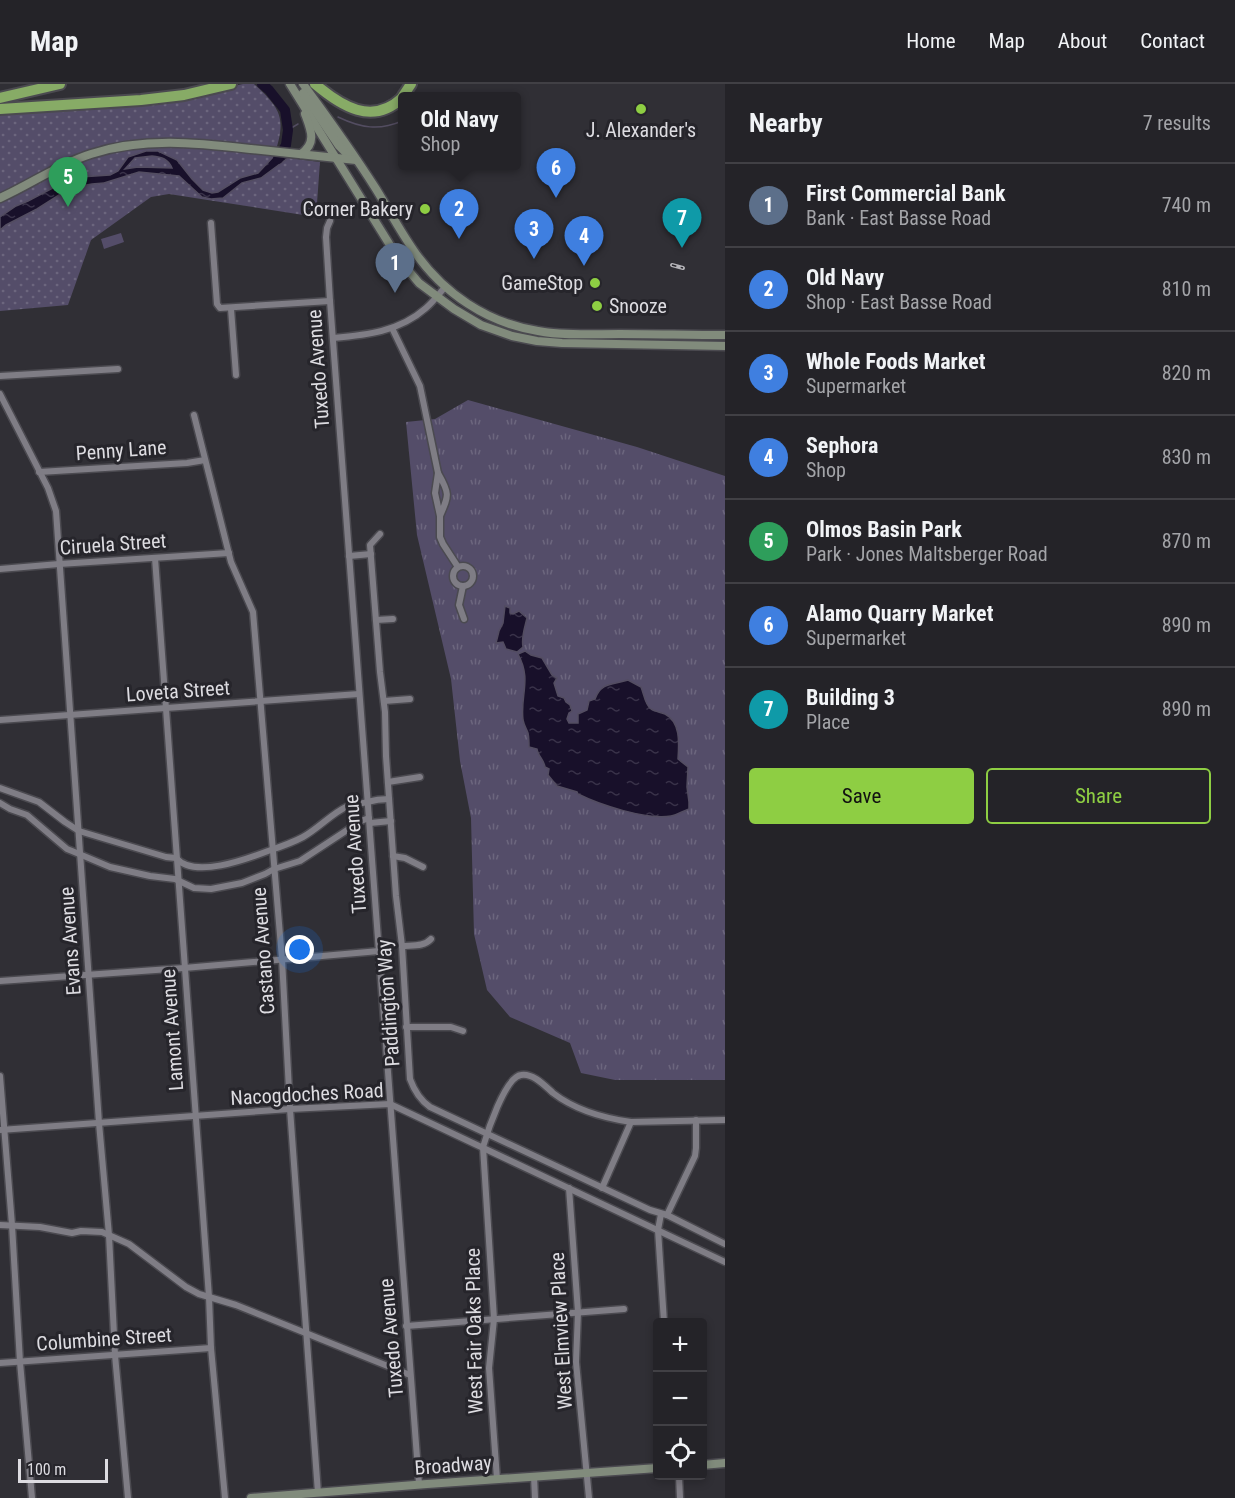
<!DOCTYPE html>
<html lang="en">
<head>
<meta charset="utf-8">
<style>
	:root { --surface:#242328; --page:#2c2b30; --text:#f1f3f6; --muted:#a3a4a8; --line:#414045; --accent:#8ece43 }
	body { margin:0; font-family:"Roboto Condensed",sans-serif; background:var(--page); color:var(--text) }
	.controls { position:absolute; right:18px; bottom:18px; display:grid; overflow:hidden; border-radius:6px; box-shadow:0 3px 9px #0003 }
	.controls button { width:54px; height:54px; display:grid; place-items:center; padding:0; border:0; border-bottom:2px solid var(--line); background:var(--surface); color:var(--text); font:30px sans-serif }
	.scale { position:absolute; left:18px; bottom:15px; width:90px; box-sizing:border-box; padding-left:6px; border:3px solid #dddce1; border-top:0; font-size:16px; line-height:21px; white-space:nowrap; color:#dddce1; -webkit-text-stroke:4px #26252b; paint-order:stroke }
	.you { position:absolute; left:300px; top:866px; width:21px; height:21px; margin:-15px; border:4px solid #fff; border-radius:50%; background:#1a73e8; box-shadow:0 0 0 9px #1a73e833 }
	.badge { display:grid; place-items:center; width:39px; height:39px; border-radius:50%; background:var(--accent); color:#fff; font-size:20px; font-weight:700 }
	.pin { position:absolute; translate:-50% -50px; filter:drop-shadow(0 2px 3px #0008) }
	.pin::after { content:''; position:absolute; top:32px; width:21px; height:18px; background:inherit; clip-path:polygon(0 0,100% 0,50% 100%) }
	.popup { position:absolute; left:398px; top:8px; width:123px; height:78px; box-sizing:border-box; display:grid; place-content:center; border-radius:6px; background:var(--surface); filter:drop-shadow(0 2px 4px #0005); font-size:20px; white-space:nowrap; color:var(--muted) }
	.popup b { font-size:22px; color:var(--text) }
	.popup::after { content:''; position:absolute; left:50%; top:100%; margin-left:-12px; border:12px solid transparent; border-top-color:var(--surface) }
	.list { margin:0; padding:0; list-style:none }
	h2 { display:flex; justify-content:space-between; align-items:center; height:78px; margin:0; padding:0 24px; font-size:26px }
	h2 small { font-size:20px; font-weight:400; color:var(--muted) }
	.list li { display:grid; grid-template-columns:39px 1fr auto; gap:18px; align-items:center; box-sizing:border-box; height:84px; padding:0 24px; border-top:2px solid var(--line) }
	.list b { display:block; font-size:22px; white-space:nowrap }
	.list p { margin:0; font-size:20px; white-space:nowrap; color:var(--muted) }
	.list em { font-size:20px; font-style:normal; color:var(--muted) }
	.actions { display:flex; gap:12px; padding:18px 24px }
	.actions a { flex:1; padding:14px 0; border:2px solid var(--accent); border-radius:6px; text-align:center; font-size:21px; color:var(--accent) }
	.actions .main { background:var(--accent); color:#111 }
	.icon { flex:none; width:33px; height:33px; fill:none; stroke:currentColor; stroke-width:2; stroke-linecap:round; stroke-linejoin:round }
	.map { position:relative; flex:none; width:725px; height:1414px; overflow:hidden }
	header { display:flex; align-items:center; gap:36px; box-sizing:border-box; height:84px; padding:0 30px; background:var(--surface); border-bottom:2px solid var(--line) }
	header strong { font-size:28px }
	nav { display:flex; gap:33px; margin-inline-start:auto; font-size:21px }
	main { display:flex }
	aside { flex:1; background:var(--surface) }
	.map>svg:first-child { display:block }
</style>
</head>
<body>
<header>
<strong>Map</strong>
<nav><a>Home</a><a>Map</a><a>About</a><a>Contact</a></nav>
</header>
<main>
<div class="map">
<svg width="725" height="1414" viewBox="0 0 725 1414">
	<defs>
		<pattern id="grass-tufts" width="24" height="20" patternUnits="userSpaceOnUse" patternTransform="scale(1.5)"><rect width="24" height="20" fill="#544d69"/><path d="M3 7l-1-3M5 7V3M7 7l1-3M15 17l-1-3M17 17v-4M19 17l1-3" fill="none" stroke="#6c667e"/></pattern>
		<pattern id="park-dots" width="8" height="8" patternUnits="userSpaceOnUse" patternTransform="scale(1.5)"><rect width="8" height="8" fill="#544d69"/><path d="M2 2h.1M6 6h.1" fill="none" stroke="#6c667e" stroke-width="1.8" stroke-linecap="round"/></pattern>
		<pattern id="water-ripples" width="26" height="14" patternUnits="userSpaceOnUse" patternTransform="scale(1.5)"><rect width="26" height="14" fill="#18102a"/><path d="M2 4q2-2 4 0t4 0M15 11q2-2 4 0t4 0" fill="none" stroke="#393249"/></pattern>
	</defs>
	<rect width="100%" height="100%" fill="#302f35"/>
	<path fill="url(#grass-tufts)" d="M468,316L637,363L725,392V996H615L581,989L570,959L510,933L487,906L474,850L471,734L460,677L451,595L417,451L406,338L435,335Z"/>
	<path fill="url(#park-dots)" d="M243,0H254C283,26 286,36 274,72L320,78L316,133L169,110L151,113L91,156L68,221L0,227V27L184,13Z"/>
	<path fill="#544d69" d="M121,149L124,158L104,165L101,155Z"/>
	<g fill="url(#water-ripples)" stroke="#534d61" stroke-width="1.5" fill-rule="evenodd">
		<path d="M146,67H158L177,76L192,95L203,106L212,109L218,108L240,94L258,89L274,72L288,74L261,94L242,99L223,114L211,115L202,113L179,92L139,88L104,99L92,100L70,104L37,125L6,141L0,146V133L16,122L28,117L66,97L80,93L110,91L118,87L128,73ZM152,72C162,73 168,75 172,84L138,83L125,85L135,74Z"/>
		<path d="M505,522L510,524V529L513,530L519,527L527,534C525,543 521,553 523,563L517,568L506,565L503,558L496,559L499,547L503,539Z"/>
		<path d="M525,567L531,571L542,574L552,591L557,594L554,599L558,612L564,614L566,618L570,621L572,627L569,629L567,635L569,639H578V630L587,626L589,617L595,615C601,598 613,601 628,596L641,603C644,610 645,621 651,625C655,628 661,628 665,630C681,638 679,660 678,675L688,683L687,703L689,718V725C683,727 677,731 671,732C646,736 600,721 578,710L577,708L557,702L548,691L549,685L545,683C544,676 538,672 537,665L529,663C529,659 529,654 528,649C526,644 524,641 523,636C520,610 532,596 518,570Z"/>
	</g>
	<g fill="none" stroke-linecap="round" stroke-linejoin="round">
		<g stroke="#534d61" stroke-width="1.5">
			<path d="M338,33C361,44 379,47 402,37"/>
			<path d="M288,46L298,40"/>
		</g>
		<path stroke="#18102a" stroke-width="10" d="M262,0L269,6L285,26L288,46L286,61L278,75"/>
		<defs>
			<g id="street">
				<path d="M330,137L327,144L326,153L330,217L419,1400"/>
				<path d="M211,139L217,220L220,224L330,217"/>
				<path d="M231,225L236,291"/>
				<path d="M392,244L420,302L438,389"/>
				<path d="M333,254C366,251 399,248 426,224C433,218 439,210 445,203"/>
				<path d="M0,292L118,285"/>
				<path d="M0,310L48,404L56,427L99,1039L109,1151L115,1271L128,1414"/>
				<path d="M194,331L231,478L253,528L282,875L290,1025L318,1409"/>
				<path d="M39,388L187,379L205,376"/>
				<path d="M440,432C449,411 450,410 438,389L435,409L440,432V453L443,460L458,483"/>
				<path d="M380,450L370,461L380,588L385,628L386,672L396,812L402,862L410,995C414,1006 420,1016 430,1023L650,1126L667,1131L725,1160"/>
				<path d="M349,472L371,470"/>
				<path d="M155,474L209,1213L211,1264L225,1414"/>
				<circle cx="463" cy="492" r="10"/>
				<path d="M0,485L59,480L229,469"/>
				<path d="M463,502L459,521L464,535"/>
				<path d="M376,536L393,535"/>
				<path d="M384,617L410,615"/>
				<path d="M0,636L359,610"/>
				<path d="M388,698L420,693"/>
				<path d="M0,704L39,718L65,738L79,747L166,773L176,774C194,795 247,775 268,767C280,763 292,759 303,753C319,744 332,729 348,722C354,719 361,720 367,718C374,716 381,715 389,715"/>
				<path d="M0,719L10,725L27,731L67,765L72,767L110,783L150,792L175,795L194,804L211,805L242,799L265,790L274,785L300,777L361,737L369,734"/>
				<path d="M370,739L391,737"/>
				<path d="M393,772L405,774L423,783"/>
				<path d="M402,862C412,861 424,863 431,855"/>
				<path d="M0,897L184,884L379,867"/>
				<path d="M406,943H451L463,947"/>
				<path d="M0,992L12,1141L20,1278L32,1414"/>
				<path d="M0,1046L290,1025L390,1020L725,1178"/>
				<path d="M569,1104L578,1228L576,1278L589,1414"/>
				<path d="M602,1104L631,1038"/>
				<path d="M661,1130L658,1146L664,1238"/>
				<path d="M667,1131L695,1072L696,1064V1036"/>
				<path d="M0,1141L40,1143L72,1149L81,1147L102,1148L129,1160L186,1203L199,1210L236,1221L410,1291"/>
				<path d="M406,1242L624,1225"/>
				<path d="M0,1279L211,1264"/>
				<path d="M534,1392L535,1414"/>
				<path d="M679,1392L680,1414"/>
				<path d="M497,1395L489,1284L494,1235L483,1063C487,1049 505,993 521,991C533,989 544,1001 553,1009C575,1026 603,1034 631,1038L725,1036"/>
			</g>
			<g id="secondary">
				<path d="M290,0L398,174L419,199L454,225L481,241L512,252L537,257L562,259L725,262"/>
				<path d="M303,0C328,34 353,69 376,105C389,126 400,147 414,167C443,209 487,239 538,247C564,252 593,250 620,250C655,250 690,251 725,251"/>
				<path d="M303,9L339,62L348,71"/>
				<path d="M301,70C317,59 311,46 305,30"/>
				<path d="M0,114C31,100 59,80 91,70C144,53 197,59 251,65C286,69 321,72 356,76"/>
				<path d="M702,1381L725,1379"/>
				<path d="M251,1414L427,1400L658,1384"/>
			</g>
			<g id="highway">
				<path d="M315,0C341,22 372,42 402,14"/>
				<path d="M403,12L411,0"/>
				<path d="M0,14L60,0"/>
				<path d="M0,25L141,16L184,11L231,0"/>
			</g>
		</defs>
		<use href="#street" stroke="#4b4a50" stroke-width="9"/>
		<use href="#secondary" stroke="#4b4a50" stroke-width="11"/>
		<use href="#highway" stroke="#4b4a50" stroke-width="14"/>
		<use href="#street" stroke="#7f7d85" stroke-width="6"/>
		<use href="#secondary" stroke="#818b7c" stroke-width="8"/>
		<use href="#highway" stroke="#87ab66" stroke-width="10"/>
		<defs>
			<path id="rail" d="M672,181L683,184"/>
		</defs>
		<use href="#rail" stroke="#b4b3b8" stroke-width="4"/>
		<use href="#rail" stroke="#26252b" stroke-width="1.5" stroke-dasharray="4.5" stroke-linecap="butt"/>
	</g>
	<g fill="#8ece43" stroke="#26252b" stroke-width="2">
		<circle cx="641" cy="25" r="6"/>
		<circle cx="425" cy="125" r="6"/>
		<circle cx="595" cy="199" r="6"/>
		<circle cx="597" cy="222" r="6"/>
	</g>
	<g text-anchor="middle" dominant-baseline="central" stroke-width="6" stroke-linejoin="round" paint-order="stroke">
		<g font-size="20" fill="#dddce1" stroke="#26252b" text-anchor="end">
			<text x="641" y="46" text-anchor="middle">J. Alexander's</text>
			<text x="413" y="125">Corner Bakery</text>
			<text x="583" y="199">GameStop</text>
			<text x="609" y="222" text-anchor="start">Snooze</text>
		</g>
		<g font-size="20" fill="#dddce1" stroke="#26252b">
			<text transform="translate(318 285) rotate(-94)">Tuxedo Avenue</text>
			<text transform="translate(121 366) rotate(-4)">Penny Lane</text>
			<text transform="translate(113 460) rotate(-4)">Ciruela Street</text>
			<text transform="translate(178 607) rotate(-4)">Loveta Street</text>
			<text transform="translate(355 770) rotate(-94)">Tuxedo Avenue</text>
			<text transform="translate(70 857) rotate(-94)">Evans Avenue</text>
			<text transform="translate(263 867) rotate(-94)">Castano Avenue</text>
			<text transform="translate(388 919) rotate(-94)">Paddington Way</text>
			<text transform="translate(172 946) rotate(-94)">Lamont Avenue</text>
			<text transform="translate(307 1010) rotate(-3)">Nacogdoches Road</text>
			<text transform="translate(474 1247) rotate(-91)">West Fair Oaks Place</text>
			<text transform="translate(561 1247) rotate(-93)">West Elmview Place</text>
			<text transform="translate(391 1254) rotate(-95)">Tuxedo Avenue</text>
			<text transform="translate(104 1255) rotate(-4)">Columbine Street</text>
			<text transform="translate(453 1381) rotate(-4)">Broadway</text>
		</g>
	</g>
</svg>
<div class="controls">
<button>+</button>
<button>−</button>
<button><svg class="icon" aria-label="locate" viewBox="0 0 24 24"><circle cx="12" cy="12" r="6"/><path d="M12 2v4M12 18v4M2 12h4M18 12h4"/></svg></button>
</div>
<div class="scale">100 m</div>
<div class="you"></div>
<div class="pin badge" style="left:395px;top:209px;background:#5c6f8a">1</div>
<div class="pin badge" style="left:459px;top:155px;background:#3f7fe0">2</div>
<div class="popup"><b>Old Navy</b>Shop</div>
<div class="pin badge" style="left:534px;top:175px;background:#3f7fe0">3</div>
<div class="pin badge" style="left:584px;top:182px;background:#3f7fe0">4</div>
<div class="pin badge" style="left:68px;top:123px;background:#2e9e5b">5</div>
<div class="pin badge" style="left:556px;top:114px;background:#3f7fe0">6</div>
<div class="pin badge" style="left:682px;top:164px;background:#0f9aa8">7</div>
</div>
<aside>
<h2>Nearby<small>7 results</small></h2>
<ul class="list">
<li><span class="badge" style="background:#5c6f8a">1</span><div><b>First Commercial Bank</b><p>Bank · East Basse Road</p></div><em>740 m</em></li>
<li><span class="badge" style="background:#3f7fe0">2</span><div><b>Old Navy</b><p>Shop · East Basse Road</p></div><em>810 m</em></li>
<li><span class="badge" style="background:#3f7fe0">3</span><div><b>Whole Foods Market</b><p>Supermarket</p></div><em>820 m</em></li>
<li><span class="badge" style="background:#3f7fe0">4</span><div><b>Sephora</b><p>Shop</p></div><em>830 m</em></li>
<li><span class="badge" style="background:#2e9e5b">5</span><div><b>Olmos Basin Park</b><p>Park · Jones Maltsberger Road</p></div><em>870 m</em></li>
<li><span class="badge" style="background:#3f7fe0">6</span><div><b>Alamo Quarry Market</b><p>Supermarket</p></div><em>890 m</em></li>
<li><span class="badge" style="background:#0f9aa8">7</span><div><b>Building 3</b><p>Place</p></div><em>890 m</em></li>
</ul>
<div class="actions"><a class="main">Save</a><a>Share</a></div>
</aside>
</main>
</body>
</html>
